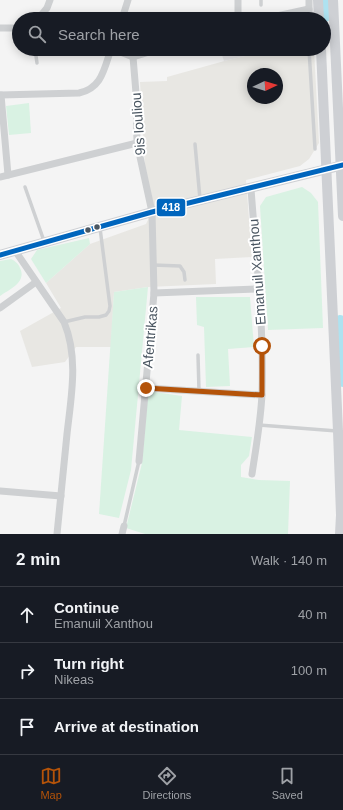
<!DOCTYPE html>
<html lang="en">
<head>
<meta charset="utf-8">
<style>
	:root { --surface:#171b24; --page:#242831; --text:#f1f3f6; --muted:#9ea1a6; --line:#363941; --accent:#b45309 }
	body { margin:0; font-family:Helvetica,sans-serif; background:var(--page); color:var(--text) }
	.compass { position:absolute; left:247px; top:68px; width:36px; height:36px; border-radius:50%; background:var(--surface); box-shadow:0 2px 10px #0003; rotate:86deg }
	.stop { position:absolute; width:12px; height:12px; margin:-9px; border:3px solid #b45309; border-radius:50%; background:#fff }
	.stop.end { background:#b45309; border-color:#fff; box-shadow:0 1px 4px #0008 }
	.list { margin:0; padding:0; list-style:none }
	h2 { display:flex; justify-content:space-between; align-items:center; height:52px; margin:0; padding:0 16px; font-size:17px }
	h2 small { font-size:13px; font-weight:400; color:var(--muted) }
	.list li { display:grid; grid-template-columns:26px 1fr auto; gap:12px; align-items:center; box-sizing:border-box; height:56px; padding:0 16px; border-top:1px solid var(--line) }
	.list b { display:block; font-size:15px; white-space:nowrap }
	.list p { margin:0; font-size:13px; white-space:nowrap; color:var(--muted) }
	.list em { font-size:13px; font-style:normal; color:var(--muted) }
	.icon { flex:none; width:22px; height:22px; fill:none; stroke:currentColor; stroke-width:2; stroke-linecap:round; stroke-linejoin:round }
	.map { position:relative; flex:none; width:343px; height:534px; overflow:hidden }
	.search { position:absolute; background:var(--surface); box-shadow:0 2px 10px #0003; left:12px; right:12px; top:12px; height:44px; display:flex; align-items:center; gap:10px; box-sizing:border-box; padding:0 14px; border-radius:22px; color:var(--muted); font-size:15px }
	.sheet { height:220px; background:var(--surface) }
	nav { display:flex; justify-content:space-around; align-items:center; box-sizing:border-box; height:56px; border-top:1px solid var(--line); background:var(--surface); font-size:11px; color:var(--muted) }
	nav a { display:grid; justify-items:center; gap:2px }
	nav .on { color:var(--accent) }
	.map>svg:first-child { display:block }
</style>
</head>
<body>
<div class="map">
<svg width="343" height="534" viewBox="0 0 343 534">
	<rect width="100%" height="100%" fill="#f4f4f4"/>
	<path fill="#e8e7e3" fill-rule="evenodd" d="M276,49H314L319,143L309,159L300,166L246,180L252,257L215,259L216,284L148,287L114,292L111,347H76L65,362L32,367L20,331L61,308L46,283L90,244L146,224L154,207L145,166L140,82L167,81V77L228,60ZM253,74H277V98H253Z"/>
	<path fill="#e6e5e6" d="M220,49H276L224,61Z"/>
	<g fill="#d9f2e3">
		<path d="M29,103L31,133L9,135L6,106Z"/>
		<path d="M302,187L311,193L318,202L323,328L268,330L260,206L266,197Z"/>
		<path d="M89,238L90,244L46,283L31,259L37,250Z"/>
		<path d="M11,259C15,261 18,263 20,268C27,282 10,289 0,296V261Z"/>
		<path d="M148,287L131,470L119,518L99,514L114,292Z"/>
		<path d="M196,297H250L254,347L228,349L230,386L206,387L204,327L197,325Z"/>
		<path d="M148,391L182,396L179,430L252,437L249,456L241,465V477L259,480L290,481L288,534H145L126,528L142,463Z"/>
	</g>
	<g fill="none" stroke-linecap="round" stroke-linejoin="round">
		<g stroke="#aee2f0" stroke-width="14">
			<path d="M324,0L325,15"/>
			<path d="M340,322L343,380"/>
		</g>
		<g stroke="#ced0d2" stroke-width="3.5">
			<path d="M261,0V5"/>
			<path d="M35,49L37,63"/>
			<path d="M309,49L315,149"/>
			<path d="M195,144L200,199"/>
			<path d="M25,187L44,241"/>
			<path d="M153,265L180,266L184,272L185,280"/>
			<path d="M64,322L85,317H99L106,315L109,311L110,306L100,228"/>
			<path d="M198,355L199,391"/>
			<path d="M259,425L337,431"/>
			<path d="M124,526L139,461"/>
		</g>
		<g stroke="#ced0d2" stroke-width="7">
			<path d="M238,0V19"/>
			<path d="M309,0V19"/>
			<path d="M38,19L47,8L50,0"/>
			<path d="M122,19L128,0"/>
			<path d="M263,19L309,9"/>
			<path d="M0,28H19"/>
			<path d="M113,49L133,57"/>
			<path d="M133,57L136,93L137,143L152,212L154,293L139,461"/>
			<path d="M133,57L159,49"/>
			<path d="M0,95L79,93C102,88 104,69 111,49"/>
			<path d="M1,95L8,175"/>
			<path d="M0,177L137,143"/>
			<path d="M251,189C256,257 264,324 262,393C261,420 256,447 252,474"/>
			<path d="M16,252L64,322C79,358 71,397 67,434C64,467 60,501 57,534"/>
			<path d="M154,293L258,289"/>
			<path d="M0,308L36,282"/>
			<path d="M146,388L262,395"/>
			<path d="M0,491L61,496"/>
			<path d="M122,534L124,526"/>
		</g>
		<g stroke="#ced0d4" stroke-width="10">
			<path d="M318,0L319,19"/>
			<path d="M333,0L343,216"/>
			<path d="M321,49L338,431L341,515L340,534"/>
			<path d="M0,255L152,212L343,165"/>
		</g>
		<defs>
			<path id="bus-1" d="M0,255L152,212L343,165"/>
		</defs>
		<use href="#bus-1" stroke="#fff" stroke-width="8"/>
		<use href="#bus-1" stroke="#0065bd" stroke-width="5"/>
	</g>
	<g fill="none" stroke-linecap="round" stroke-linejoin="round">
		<path stroke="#b45309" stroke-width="5" d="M146,388L262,395V346"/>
	</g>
	<g fill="#4a5661" stroke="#fff" stroke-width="1.5">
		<circle cx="97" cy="227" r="3.5"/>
		<circle cx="88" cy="230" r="3.5"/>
	</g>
	<g text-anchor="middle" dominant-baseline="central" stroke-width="4" stroke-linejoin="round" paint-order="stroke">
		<g font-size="14" fill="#4a5661" stroke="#fff">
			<text transform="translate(138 124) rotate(-94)">9is Iouliou</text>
			<text transform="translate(257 272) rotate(-94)">Emanuil Xanthou</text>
			<text transform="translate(150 337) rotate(-85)">Afentrikas</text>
		</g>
	</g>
	<rect stroke="#fff" stroke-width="1.5" x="156" y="198" width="30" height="19" rx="4" fill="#0065bd"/>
	<g font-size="11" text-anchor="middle" font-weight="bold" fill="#fff">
		<text x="171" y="211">418</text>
	</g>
</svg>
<svg class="compass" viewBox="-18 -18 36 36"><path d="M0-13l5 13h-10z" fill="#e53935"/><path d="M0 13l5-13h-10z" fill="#9ea1a6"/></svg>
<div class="stop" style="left:262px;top:346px"></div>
<div class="stop end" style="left:146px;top:388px"></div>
<div class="search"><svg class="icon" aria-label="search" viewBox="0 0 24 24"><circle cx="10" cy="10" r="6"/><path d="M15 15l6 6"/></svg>Search here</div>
</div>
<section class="sheet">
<h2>2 min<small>Walk · 140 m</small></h2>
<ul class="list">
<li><svg class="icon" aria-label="ahead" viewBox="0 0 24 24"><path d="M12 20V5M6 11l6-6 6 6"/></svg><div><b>Continue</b><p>Emanuil Xanthou</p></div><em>40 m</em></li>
<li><svg class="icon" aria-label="right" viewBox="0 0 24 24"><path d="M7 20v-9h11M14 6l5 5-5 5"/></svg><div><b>Turn right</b><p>Nikeas</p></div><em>100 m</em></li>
<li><svg class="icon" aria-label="arrive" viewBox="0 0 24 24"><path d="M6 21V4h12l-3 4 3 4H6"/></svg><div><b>Arrive at destination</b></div></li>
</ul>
</section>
<nav>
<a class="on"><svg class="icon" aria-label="map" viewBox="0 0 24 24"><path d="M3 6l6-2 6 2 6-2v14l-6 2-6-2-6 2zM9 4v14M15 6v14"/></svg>Map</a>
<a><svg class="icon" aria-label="directions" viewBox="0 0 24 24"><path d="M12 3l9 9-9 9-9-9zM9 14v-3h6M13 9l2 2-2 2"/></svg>Directions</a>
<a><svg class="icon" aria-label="saved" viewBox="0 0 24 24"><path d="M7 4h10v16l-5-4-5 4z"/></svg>Saved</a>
</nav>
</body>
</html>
